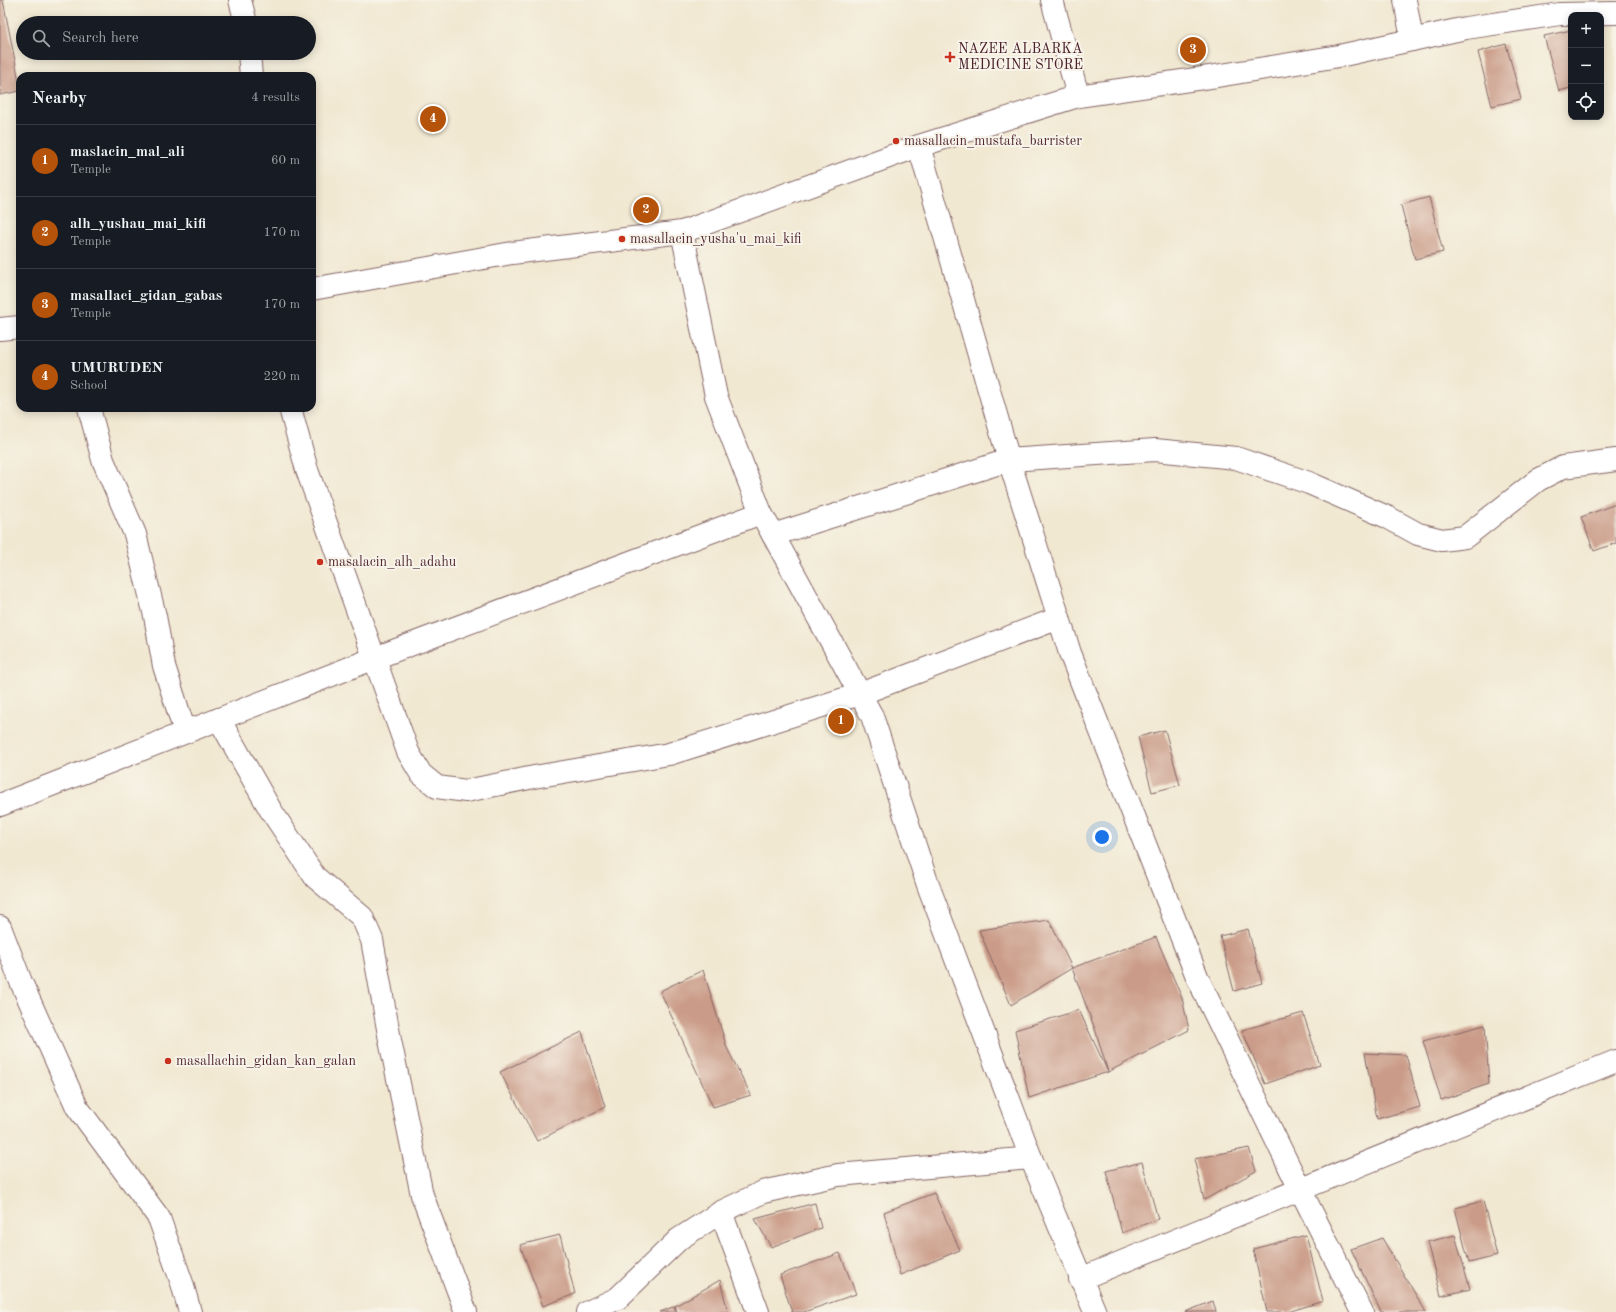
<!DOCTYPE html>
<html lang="en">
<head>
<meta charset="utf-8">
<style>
	:root { --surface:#171b24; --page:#242831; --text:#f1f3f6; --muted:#9ea1a6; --line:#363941; --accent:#b45309 }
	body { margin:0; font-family:"Old Standard TT",serif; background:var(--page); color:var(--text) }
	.controls { position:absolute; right:12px; top:12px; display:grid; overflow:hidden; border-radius:8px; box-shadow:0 2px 10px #0003 }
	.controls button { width:36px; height:36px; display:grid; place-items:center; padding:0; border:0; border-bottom:1px solid var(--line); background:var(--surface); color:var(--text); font:20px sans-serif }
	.you { position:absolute; left:1102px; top:837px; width:14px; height:14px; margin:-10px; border:3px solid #fff; border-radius:50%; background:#1a73e8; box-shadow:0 0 0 6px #1a73e833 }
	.badge { display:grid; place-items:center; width:26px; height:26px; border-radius:50%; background:var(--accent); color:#fff; font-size:13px; font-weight:700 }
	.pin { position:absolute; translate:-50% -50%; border:2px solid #fff; box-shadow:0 1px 4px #0006 }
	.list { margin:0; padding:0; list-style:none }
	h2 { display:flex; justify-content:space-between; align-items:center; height:52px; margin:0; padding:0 16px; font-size:17px }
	h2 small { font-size:13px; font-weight:400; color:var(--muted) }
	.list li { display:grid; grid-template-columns:26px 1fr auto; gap:12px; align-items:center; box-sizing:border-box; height:72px; padding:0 16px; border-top:1px solid var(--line) }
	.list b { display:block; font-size:15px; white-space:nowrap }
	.list p { margin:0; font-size:13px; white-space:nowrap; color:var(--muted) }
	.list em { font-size:13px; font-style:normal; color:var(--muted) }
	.icon { flex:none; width:22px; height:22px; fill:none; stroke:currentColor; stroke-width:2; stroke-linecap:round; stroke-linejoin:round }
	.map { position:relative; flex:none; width:1616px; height:1312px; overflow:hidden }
	.search { position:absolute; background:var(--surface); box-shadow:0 2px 10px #0003; left:16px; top:16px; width:300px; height:44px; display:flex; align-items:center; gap:10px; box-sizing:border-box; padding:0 14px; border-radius:22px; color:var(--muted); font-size:15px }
	.panel { position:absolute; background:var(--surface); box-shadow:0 2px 10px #0003; left:16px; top:72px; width:300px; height:340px; border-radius:12px }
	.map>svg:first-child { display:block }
</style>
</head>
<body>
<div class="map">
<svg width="1616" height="1312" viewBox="0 0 1616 1312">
	<rect width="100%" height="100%" fill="#f7f3e8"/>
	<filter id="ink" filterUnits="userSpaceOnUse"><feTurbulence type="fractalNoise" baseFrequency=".025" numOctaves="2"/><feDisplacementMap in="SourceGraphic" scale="8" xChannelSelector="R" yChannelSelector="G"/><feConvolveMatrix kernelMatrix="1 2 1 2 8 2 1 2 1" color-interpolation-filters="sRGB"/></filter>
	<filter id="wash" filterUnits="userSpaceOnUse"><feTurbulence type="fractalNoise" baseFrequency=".012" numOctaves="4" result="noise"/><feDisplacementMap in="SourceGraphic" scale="16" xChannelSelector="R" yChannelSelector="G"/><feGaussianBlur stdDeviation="0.9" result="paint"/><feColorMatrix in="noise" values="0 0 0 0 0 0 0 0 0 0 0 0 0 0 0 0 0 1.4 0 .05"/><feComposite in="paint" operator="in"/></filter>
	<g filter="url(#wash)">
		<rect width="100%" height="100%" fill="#f1e8d1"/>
		<g id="blocks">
			<g fill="#ca9b88">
				<path d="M0,0H3L20,86V91L0,95Z"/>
				<path d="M1571,30V88L1559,91L1544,36Z"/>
				<path d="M1506,44L1521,99L1492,106L1478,52Z"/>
				<path d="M1429,197L1443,252L1415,259L1401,205Z"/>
				<path d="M1616,504V543L1594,551L1581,517Z"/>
				<path d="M1165,730L1180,785L1152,792L1138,737Z"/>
				<path d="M1049,920L1072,968L1011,1005L979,930Z"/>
				<path d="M1248,929L1262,983L1234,991L1220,936Z"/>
				<path d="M1156,937L1182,998L1189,1030L1108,1072L1096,1032L1072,968Z"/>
				<path d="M703,970L727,1048L751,1095L713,1107L660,991Z"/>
				<path d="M1079,1010L1108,1072L1029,1098L1015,1030Z"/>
				<path d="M1303,1013L1320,1065L1265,1084L1242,1030Z"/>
				<path d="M1485,1025L1489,1084L1441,1100L1423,1041Z"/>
				<path d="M582,1032L605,1107L537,1141L500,1072Z"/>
				<path d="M1365,1053L1406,1055L1420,1107L1377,1119Z"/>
				<path d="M1249,1148L1256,1171L1204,1200L1194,1159Z"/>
				<path d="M1142,1162L1158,1219L1122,1233L1106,1171Z"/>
				<path d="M934,1193L960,1250L900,1275L884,1212Z"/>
				<path d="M1483,1201L1497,1256L1469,1263L1455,1208Z"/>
				<path d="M815,1203L821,1228L771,1247L755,1219Z"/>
				<path d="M560,1235L575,1294L543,1306L520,1245Z"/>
				<path d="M1306,1235L1323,1301L1288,1312H1267L1253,1249Z"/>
				<path d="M1455,1235L1470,1289L1441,1296L1427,1242Z"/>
				<path d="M1382,1238L1426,1312H1381L1351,1249Z"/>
				<path d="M840,1253L856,1294L804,1312H792L780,1275Z"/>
				<path d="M720,1280L728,1312H677L675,1306Z"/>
				<path d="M1213,1301L1216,1312H1185Z"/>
				<path d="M675,1306V1312H660Z"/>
			</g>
		</g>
	</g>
	<g filter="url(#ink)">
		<use href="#blocks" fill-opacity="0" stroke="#846565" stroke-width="1"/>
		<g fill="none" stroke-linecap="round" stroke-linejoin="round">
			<defs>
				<g id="street">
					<path d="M240,0L246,23"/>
					<path d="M1052,0L1078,96"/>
					<path d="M1405,0L1412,40"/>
					<path d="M249,53L251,76"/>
					<path d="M919,146L1009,460L1070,653L1198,979L1300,1189L1362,1312"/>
					<path d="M682,232L716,396L761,513L872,716L928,885L1031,1158L1095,1312"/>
					<path d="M312,289L512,253L682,232L919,146L1078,96L1210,77L1339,56L1466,28L1560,14L1616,13"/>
					<path d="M0,329L20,327"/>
					<path d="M89,408L103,460L135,534L155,616L164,666L185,732"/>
					<path d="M290,408L307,470L408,752L421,774L437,787L466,791L534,777L669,754L860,694L1059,618"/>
					<path d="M773,535L1009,460L1155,450L1236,458L1309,483L1387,517L1418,534L1442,540L1465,537L1538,480L1563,467L1616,460"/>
					<path d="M219,719L270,809L315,877L362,917L372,940L390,1040L422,1195L466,1312"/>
					<path d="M0,805L375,658L761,513"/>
					<path d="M0,927L21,982L77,1107L159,1218L182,1283L190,1312"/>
					<path d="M721,1212L758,1312"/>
					<path d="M1080,1279L1616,1061"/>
					<path d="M588,1312L618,1298L679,1239L721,1212L763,1192L838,1175L1031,1158"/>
				</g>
			</defs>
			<use href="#street" stroke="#846565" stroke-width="24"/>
			<use href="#street" stroke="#fff" stroke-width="22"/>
		</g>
	</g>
	<g fill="#c8321e" stroke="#f7f3e8" stroke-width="1.5">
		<path d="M948 51h4v4h4v4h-4v4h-4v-4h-4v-4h4z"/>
		<circle cx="896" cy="141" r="4"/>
		<circle cx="622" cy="239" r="4"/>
		<circle cx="320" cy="562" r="4"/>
		<circle cx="168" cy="1061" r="4"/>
	</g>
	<g text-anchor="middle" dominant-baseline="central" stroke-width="4" stroke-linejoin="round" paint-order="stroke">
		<g font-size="14" fill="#4a1f2b" stroke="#f7f3e8" text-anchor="start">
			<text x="958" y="49">NAZEE ALBARKA<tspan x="958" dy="16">MEDICINE STORE</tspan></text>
			<text x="904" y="141">masallacin_mustafa_barrister</text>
			<text x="630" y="239">masallacin_yusha'u_mai_kifi</text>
			<text x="328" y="562">masalacin_alh_adahu</text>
			<text x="176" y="1061">masallachin_gidan_kan_galan</text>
		</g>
	</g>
</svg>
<div class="controls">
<button>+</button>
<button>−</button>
<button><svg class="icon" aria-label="locate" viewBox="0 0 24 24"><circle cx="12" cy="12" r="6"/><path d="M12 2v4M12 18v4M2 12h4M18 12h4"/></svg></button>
</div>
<div class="you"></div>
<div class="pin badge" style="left:841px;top:721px">1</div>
<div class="pin badge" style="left:646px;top:210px">2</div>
<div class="pin badge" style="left:1193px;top:50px">3</div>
<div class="pin badge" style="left:433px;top:119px">4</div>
<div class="search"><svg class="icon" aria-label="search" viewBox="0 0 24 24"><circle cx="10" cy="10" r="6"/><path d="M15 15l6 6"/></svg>Search here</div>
<section class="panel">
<h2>Nearby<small>4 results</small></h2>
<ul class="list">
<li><span class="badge">1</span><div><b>maslacin_mal_ali</b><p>Temple</p></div><em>60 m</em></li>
<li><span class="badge">2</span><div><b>alh_yushau_mai_kifi</b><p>Temple</p></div><em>170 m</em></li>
<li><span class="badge">3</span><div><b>masallaci_gidan_gabas</b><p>Temple</p></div><em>170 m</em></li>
<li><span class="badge">4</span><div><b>UMURUDEN</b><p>School</p></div><em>220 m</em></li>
</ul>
</section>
</div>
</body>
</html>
